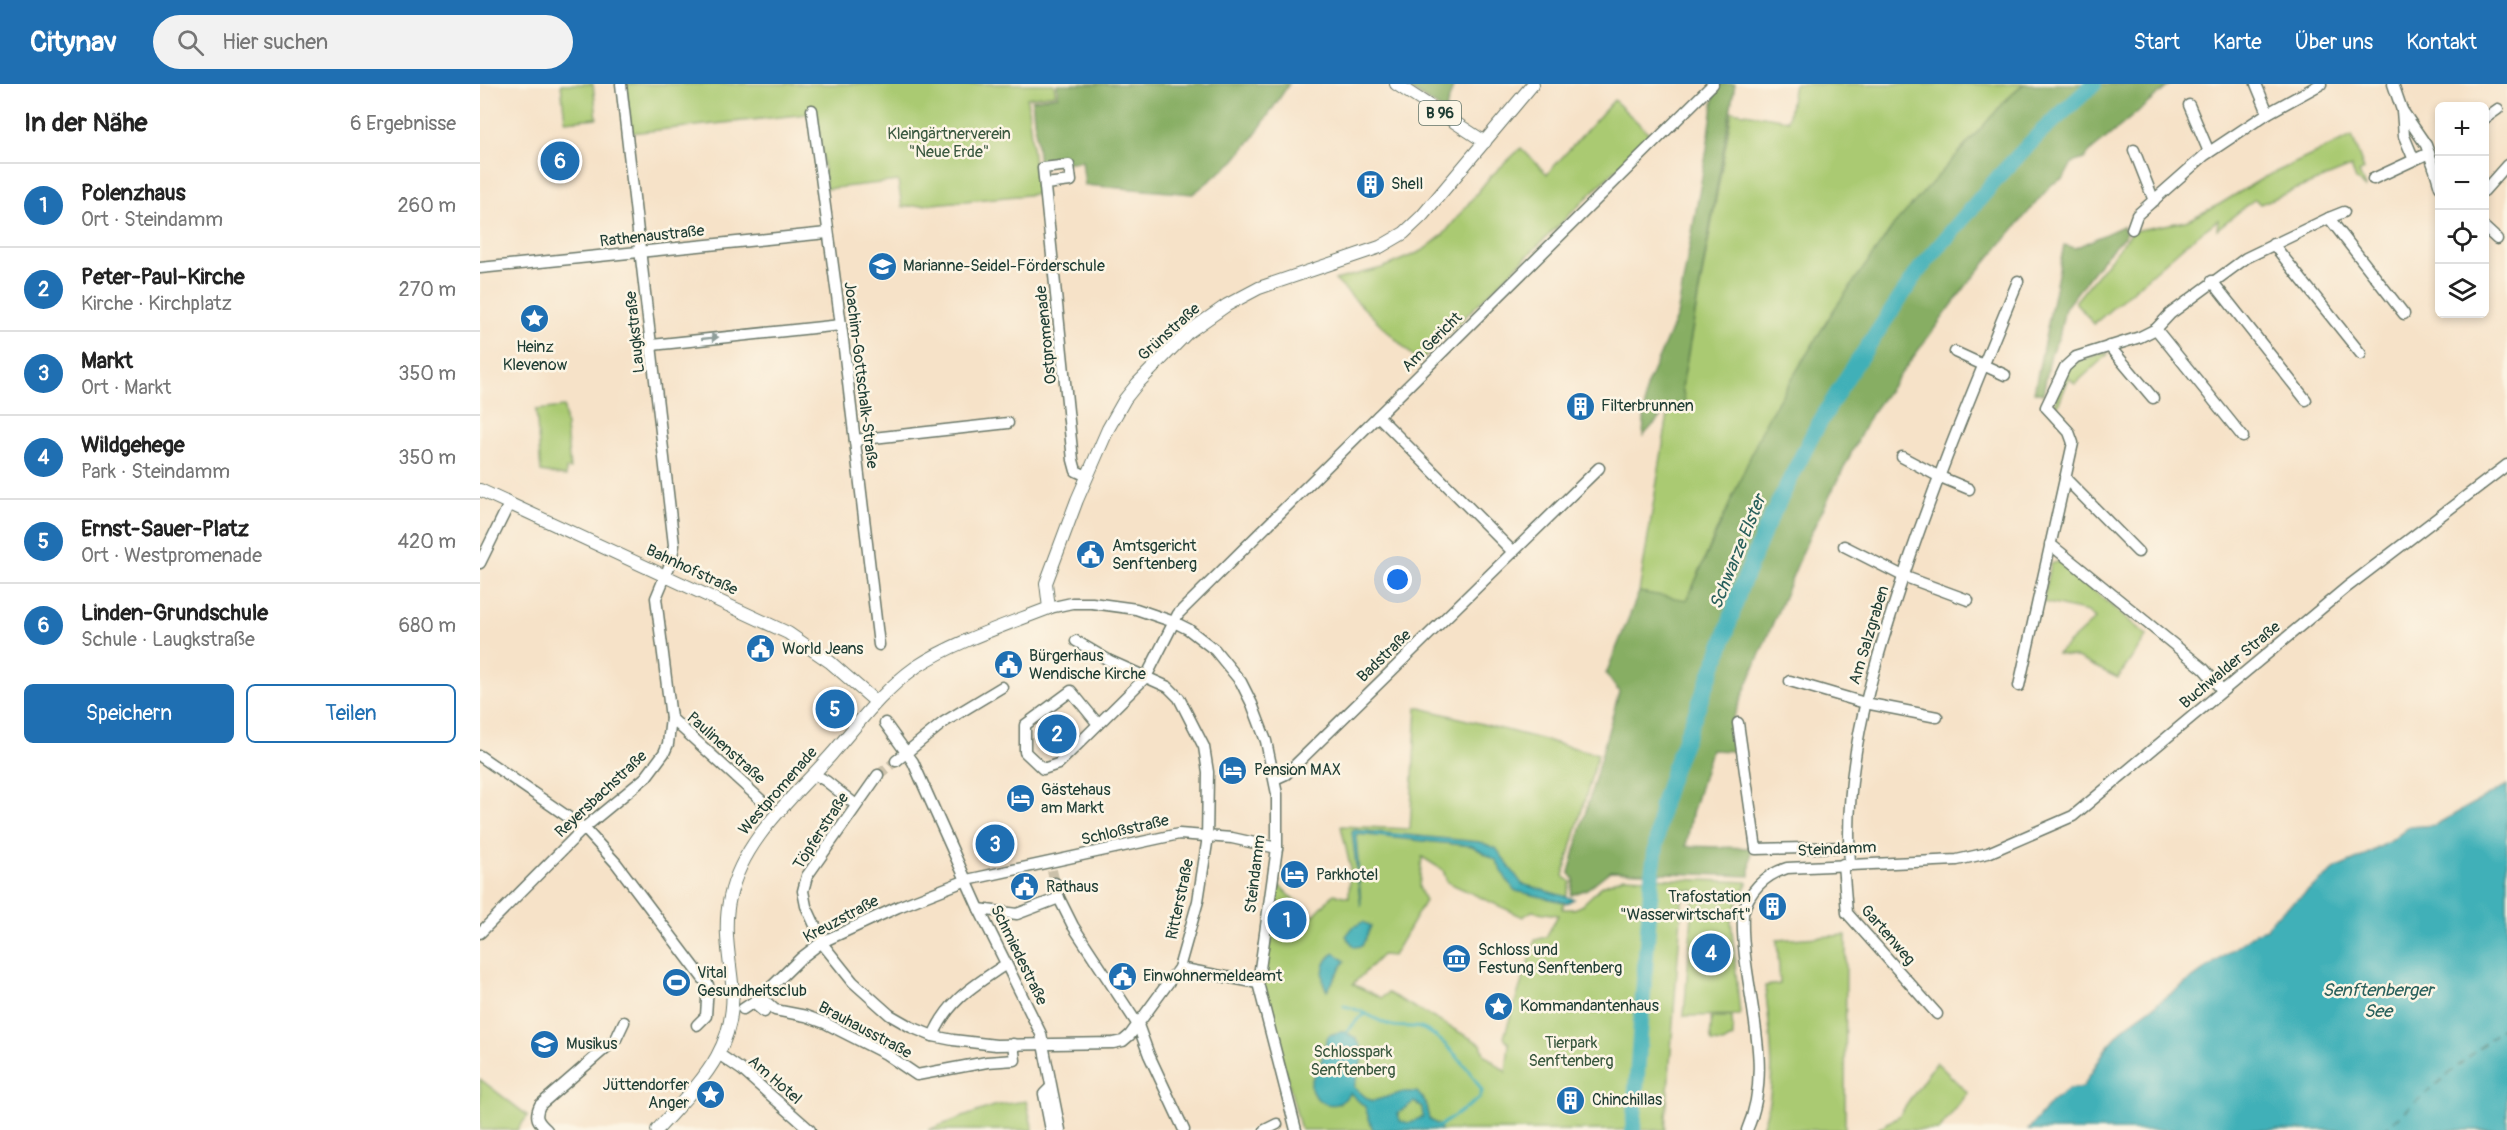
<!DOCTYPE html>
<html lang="de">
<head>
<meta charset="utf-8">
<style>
	:root { --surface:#fff; --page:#f2f2f2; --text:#222; --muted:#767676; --line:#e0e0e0; --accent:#1f6fb2 }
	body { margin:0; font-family:Pangolin,sans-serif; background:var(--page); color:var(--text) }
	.controls { position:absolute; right:18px; top:18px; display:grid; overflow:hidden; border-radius:9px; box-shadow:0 3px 9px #0003 }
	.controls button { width:54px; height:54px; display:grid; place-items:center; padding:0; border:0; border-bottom:2px solid var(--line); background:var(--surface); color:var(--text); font:30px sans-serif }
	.you { position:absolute; left:918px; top:496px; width:21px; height:21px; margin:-15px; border:4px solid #fff; border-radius:50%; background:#1a73e8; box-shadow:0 0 0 9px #1a73e833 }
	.badge { display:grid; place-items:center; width:39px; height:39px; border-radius:50%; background:var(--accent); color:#fff; font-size:20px; font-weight:700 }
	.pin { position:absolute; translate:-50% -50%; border:3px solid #fff; box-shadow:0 2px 6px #0006 }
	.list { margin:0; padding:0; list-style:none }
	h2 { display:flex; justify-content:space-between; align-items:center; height:78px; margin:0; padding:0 24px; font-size:26px }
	h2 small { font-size:20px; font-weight:400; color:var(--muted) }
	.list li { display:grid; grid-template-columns:39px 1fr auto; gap:18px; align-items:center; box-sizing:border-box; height:84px; padding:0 24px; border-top:2px solid var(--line) }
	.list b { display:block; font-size:22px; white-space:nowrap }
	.list p { margin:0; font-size:20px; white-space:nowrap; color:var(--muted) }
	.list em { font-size:20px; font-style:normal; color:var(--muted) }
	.actions { display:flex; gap:12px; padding:18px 24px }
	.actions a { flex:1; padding:14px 0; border:2px solid var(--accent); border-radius:9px; text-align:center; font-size:21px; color:var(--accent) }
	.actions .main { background:var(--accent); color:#fff }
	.icon { flex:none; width:33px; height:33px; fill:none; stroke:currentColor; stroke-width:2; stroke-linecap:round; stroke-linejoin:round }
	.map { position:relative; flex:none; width:2027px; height:1046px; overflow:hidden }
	header { display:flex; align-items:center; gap:36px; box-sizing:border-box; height:84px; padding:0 30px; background:var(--accent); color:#fff }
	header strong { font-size:28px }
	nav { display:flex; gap:33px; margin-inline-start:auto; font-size:21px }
	.search { width:420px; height:54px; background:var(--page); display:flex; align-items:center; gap:15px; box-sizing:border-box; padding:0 21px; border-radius:33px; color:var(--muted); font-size:22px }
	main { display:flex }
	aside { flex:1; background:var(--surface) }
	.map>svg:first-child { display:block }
</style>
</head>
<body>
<header>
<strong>Citynav</strong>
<div class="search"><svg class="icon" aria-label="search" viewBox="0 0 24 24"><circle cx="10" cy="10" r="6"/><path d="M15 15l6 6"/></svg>Hier suchen</div>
<nav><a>Start</a><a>Karte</a><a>Über uns</a><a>Kontakt</a></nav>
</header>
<main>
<aside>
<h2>In der Nähe<small>6 Ergebnisse</small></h2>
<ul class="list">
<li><span class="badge">1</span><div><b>Polenzhaus</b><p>Ort · Steindamm</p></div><em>260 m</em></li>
<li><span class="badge">2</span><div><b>Peter-Paul-Kirche</b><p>Kirche · Kirchplatz</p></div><em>270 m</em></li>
<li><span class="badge">3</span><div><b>Markt</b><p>Ort · Markt</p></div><em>350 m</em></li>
<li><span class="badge">4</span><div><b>Wildgehege</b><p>Park · Steindamm</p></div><em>350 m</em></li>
<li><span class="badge">5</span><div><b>Ernst-Sauer-Platz</b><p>Ort · Westpromenade</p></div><em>420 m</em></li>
<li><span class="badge">6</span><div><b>Linden-Grundschule</b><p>Schule · Laugkstraße</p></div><em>680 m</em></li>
</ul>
<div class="actions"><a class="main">Speichern</a><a>Teilen</a></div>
</aside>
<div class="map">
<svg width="2027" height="1046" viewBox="0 0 2027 1046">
	<rect width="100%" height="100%" fill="#fcf5e5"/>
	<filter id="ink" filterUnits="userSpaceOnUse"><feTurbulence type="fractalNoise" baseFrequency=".0167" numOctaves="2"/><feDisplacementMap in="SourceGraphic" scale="12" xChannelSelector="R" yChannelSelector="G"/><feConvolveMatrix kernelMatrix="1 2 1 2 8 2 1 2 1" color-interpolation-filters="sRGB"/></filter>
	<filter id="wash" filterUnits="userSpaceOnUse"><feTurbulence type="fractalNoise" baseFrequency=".008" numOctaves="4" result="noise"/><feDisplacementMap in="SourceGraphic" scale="24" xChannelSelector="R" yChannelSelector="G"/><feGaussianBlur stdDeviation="1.35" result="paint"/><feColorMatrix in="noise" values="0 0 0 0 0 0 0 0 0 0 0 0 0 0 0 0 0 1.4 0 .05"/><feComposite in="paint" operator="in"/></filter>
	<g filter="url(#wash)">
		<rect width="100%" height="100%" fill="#f6e2c8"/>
		<g fill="#aaca72" stroke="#648453" stroke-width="1.5" fill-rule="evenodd">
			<path d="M81,0H113L117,34L85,37Z"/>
			<path d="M146,0H574L576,10L547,14L557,110L422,123L418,97L346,105L337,29L151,49Z"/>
			<path d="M1314,0H1544L1527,15L1238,443L1207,517L1159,508L1189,324L1206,323L1202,303L1252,27L1308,36Z"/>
			<path d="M1134,16L1171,51L939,278L855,196L902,184L942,167L964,150L1009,94L1041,64L1067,90Z"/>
			<path d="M1872,52L1884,86L1879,89L1886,105L1876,96L1871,83L1780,120L1775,115L1737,145L1738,136L1707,159L1614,240L1595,218L1653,147L1706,137L1740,120L1783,94Z"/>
			<path d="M1624,269L1628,270L1595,300L1589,294L1578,321L1575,323C1575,309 1582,286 1595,279C1603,274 1615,272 1624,269Z"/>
			<path d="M84,323L90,385H86V392L61,388L56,326Z"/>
			<path d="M1579,477L1667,552L1638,594L1595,573L1577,570L1615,535L1608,528L1563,518L1571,480Z"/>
			<path d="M937,623L1118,670L1083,792L1091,798L1082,825H1094L1102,821L1122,802L1144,793L1268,798L1259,814L1251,836L1260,931L1204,932L1214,806H1203L1185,1046H821L784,906L783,880L796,803H801L832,833L854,810L869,813L870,782L861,742L930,745ZM942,773L963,786L967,798L1043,833L1052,827L1078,831L1066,853L1055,856L1024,953L1029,960L1026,988L1004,970L1001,960L908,909L901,914L873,900L902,871L913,872L945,817L939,803Z"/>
			<path d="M1366,851L1365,1046H1281C1299,1002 1290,948 1285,902L1300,900L1297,856Z"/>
			<path d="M1231,933H1252L1253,953L1243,959L1232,958C1228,949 1233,943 1231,933Z"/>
			<path d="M1456,978L1488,1009L1459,1046H1396L1419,1032Z"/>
			<path d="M0,995L48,1032L37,1046H0Z"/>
			<path d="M546,1017L553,1046H448L513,1022Z"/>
		</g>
		<g fill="#87ae64" stroke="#53764c" stroke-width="1.5">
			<path d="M577,0H809L773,54L754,77L713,110L605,101L602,77L559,81L552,16L578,12Z"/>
			<path d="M922,0H974L965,28Z"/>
			<path d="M1236,0H1255L1202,303L1206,323L1188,325L1163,352L1166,303L1197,232L1227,65Z"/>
			<path d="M1544,0H1691L1612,66L1604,75L1592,79L1584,94L1572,100L1489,198L1391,330L1329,453L1251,639L1254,667L1231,666L1212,730L1206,762L1271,764L1270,792L1130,787L1107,805L1091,811L1094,795L1089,788L1139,608L1126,590L1159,508L1207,516L1286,337L1353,227L1414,141L1527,15Z"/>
			<path d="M1643,142L1646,150L1622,176L1585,224L1579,253L1571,269L1563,310L1554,308L1584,161L1595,164Z"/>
		</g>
		<g fill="#40b0b8" stroke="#307676" stroke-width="1.5" fill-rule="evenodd">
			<path d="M2027,701V1046H1548L1572,1017L1589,1005L1603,1003L1626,964L1646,942L1777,848L1787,845L1792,835L1857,784L1880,774L1912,756L1929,743L1955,741Z"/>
			<path d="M874,746L1000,758L1016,764L1042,800L1094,815L1087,819L1036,807L1028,798L1016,776L992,762L876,750L881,823L872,748Z"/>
			<path d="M883,838L891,842L882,862L874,863L866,852L873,843Z"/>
			<path d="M855,869L865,877L847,907C840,896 842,875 855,869Z"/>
			<path d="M863,947L876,954L884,969L874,1003L888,1015L893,1017L924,1008H937L945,1017L949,1035L960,1042L961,1046H893L885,1023L870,1009C866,1014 862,1019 856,1020C844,1023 829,1012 831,999C832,992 839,984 841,978C845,968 843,960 849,951ZM934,1018L942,1023L943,1033L928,1039L920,1037L918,1029Z"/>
		</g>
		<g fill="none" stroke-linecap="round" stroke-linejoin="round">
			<g stroke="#40b0b8" stroke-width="3">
				<path d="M864,922C881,925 892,934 907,940C917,945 929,941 940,944C961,950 992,988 1002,1007L1000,1014L960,1042"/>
				<path d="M867,948L878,935L886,930"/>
			</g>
			<path stroke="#40b0b8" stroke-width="16" d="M1153,1046L1172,790L1182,720L1193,686L1243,559L1260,505L1286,443L1334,348L1369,290L1439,186L1520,91L1559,50L1614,0"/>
			<path stroke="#29605c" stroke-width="1.5" stroke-dasharray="8 6" stroke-linecap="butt" d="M1903,1046L2027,940"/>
		</g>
	</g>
	<g filter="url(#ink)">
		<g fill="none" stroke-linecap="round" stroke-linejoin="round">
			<g stroke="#cbc1aa" stroke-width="10" stroke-dasharray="10 5" stroke-linecap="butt">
				<path d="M398,691L416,677"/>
				<path d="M572,786L575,799"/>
			</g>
			<defs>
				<g id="minor">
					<path d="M1776,0L1788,29"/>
					<path d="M1913,0L1922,26L1946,61L1954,83L1960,88"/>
					<path d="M1709,21L1729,68"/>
					<path d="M332,26L363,256L399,561"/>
					<path d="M1922,26L1924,52L1934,76"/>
					<path d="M2004,35L2018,25"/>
					<path d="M1654,66L1674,117"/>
					<path d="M1954,83L1960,103"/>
					<path d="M1893,95L1949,69"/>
					<path d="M565,100L591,97L589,81L563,84L593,376L596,387L607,392"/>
					<path d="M2004,107L2027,81"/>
					<path d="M1849,134L1864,128"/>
					<path d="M2004,143L2017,155"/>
					<path d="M1652,145L1657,131L1725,71L1788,29L1841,0"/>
					<path d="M1793,160L1881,270"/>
					<path d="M0,184L347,149"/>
					<path d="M1732,197L1826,316"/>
					<path d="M1676,245L1763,353"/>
					<path d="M172,261L361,241"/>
					<path d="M1629,262L1673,314"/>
					<path d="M1475,268L1525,291"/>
					<path d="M898,332L1033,468"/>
					<path d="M375,356L528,339"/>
					<path d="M1422,373L1458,392L1489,405"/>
					<path d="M1585,394L1658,468"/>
					<path d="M1570,460L1724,585L1742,606"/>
					<path d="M1364,462L1423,492L1488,516"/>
					<path d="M0,479L29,420"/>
					<path d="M569,524L592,519H612L656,525L694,538L708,545L735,566L761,598L772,620L786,657L797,710V764L778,899L816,1046"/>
					<path d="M1310,597L1385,619L1457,633"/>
					<path d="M1539,602L1593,359L1589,348L1566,323L1585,283L1596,273L1660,253L1676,245L1690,230L1766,174L1849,134L1924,230"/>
					<path d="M191,634L281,716"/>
					<path d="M405,639L433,678L499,825L561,950L580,1046"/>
					<path d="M1258,639L1276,765L1369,763"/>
					<path d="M618,640L591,607L545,641V668L563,685L578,680L666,593L698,530L1233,0"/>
					<path d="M0,672L104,744L136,779L228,901L226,932L217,941"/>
					<path d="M416,677L464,638L522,603"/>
					<path d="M334,690L346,697L376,721"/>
					<path d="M398,691L327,792L323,807L326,822L345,863L373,898L410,931L431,943L453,952L473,956L516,961L633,959L643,957L650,951L699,884L718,817L727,759L728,688L724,663L699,614L688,603L630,577L596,557"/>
					<path d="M795,695L806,690L1119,384"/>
					<path d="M1363,780L1367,829L1457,930"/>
					<path d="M1370,780C1364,689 1386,607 1414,521C1449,411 1494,304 1538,197"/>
					<path d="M575,799L579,814L593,842L658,941L669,971L704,1046"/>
					<path d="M499,825L537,830L579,814"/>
					<path d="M0,849L104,744L166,693L184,669L188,660L191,634L176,514L191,478L194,461L141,0"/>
					<path d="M699,884L778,899"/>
					<path d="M281,913L295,926L326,932L345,939L406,970L437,991L507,978L535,976L533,960"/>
					<path d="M273,919L284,928"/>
					<path d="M263,925L281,913L321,874L342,858L418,823L487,796L699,750L752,754L797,764"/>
					<path d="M453,952C469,915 494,902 526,880"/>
					<path d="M240,971L262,986L330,1046"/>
					<path d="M570,1004L564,1010L571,1046"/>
					<path d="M67,1046C58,1038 54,1033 60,1021L136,955L144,938"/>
					<path d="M785,1046L797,1040"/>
					<path d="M1267,1046C1297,978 1260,901 1263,830C1268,807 1285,791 1307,784L1477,776L1508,769L1593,732L1867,503L2027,381"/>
				</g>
				<g id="major">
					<path d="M916,0L1005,58"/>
					<path d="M0,406L308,549L350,578L396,618"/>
					<path d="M177,1046C218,1000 258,966 252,899C249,870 243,843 250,813C263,755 313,714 351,671C378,640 402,607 436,583C474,558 526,541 569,524L566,499L597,416L628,345L645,315L657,300L707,249L747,221L779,204L900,163L924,149L942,132L1053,0"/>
				</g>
			</defs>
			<use href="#minor" stroke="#6a7768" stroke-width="13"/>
			<use href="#major" stroke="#6a7768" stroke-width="14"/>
			<use href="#minor" stroke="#fff" stroke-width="10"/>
			<use href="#major" stroke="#fff" stroke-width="12"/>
		</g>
		<defs><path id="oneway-solid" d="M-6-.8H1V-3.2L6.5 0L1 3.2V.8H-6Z" transform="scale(1.5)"/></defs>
		<use fill="#8f9e9a" href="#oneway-solid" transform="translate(230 254) rotate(-6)"/>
	</g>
	<defs>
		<symbol id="building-disc" viewBox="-11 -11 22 22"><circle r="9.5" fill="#1f6fb2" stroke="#fcf5e5"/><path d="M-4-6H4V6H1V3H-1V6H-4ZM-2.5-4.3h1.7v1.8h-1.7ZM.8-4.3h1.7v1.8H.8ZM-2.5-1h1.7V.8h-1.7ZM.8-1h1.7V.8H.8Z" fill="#fff"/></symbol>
		<symbol id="school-disc" viewBox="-11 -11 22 22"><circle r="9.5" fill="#1f6fb2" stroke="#fcf5e5"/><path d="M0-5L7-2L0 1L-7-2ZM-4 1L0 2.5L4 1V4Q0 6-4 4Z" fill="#fff"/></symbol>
		<symbol id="sight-disc" viewBox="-11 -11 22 22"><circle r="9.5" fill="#1f6fb2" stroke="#fcf5e5"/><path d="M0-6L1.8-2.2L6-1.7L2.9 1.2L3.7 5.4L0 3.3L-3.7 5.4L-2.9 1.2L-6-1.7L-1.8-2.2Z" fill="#fff"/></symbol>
		<symbol id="civic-disc" viewBox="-11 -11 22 22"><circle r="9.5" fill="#1f6fb2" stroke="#fcf5e5"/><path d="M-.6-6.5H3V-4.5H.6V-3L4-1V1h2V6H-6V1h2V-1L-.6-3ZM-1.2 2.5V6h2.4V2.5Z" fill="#fff"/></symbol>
		<symbol id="hotel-disc" viewBox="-11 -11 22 22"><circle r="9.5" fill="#1f6fb2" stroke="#fcf5e5"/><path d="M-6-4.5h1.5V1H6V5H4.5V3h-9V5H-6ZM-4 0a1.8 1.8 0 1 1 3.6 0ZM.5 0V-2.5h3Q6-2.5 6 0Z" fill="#fff"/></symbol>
		<symbol id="museum-disc" viewBox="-11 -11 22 22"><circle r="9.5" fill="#1f6fb2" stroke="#fcf5e5"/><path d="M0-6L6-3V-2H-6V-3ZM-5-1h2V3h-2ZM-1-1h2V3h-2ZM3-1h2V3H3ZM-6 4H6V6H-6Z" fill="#fff"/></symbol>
		<symbol id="stadium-disc" viewBox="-11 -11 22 22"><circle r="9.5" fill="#1f6fb2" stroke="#fcf5e5"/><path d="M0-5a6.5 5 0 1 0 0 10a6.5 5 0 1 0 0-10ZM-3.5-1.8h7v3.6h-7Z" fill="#fff"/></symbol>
	</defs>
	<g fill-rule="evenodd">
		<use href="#building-disc" x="874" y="84" width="33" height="33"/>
		<use href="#school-disc" x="386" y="166" width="33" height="33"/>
		<use href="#sight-disc" x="38" y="218" width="33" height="33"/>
		<use href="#building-disc" x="1084" y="306" width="33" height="33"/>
		<use href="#civic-disc" x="594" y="454" width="33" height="33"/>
		<use href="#civic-disc" x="264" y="548" width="33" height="33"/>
		<use href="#civic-disc" x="512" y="564" width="33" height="33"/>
		<use href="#hotel-disc" x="736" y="670" width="33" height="33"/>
		<use href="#hotel-disc" x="524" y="698" width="33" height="33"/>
		<use href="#hotel-disc" x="798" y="774" width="33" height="33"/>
		<use href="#civic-disc" x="528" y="786" width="33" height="33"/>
		<use href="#building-disc" x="1276" y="806" width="33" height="33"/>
		<use href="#museum-disc" x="960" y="858" width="33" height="33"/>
		<use href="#civic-disc" x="626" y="876" width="33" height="33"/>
		<use href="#stadium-disc" x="180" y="882" width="33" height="33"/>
		<use href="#sight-disc" x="1002" y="906" width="33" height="33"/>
		<use href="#school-disc" x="48" y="944" width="33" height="33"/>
		<use href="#sight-disc" x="214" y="994" width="33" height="33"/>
		<use href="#building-disc" x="1074" y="1000" width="33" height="33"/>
	</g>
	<g text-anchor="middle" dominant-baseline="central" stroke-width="5" stroke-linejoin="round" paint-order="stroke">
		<rect fill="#fcf5e5" stroke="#617469" stroke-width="1.5" x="939" y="17" width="42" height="24" rx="4.5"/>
		<g font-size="15" font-weight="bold" fill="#1f3d34">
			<text x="960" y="29">B 96</text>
		</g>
		<g font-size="16" fill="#3b5940" stroke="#fcf5e5">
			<text x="469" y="50">Kleingärtnerverein<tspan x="469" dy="18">"Neue Erde"</tspan></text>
			<text x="1091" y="959">Tierpark<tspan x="1091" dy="18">Senftenberg</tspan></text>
			<text x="873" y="968">Schlosspark<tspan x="873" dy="18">Senftenberg</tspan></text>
		</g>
		<g font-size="16" fill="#1f3d34" stroke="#fcf5e5" text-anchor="start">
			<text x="911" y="100">Shell</text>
			<text x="423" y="182">Marianne-Seidel-Förderschule</text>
			<text x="55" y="263" text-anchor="middle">Heinz<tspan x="55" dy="18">Klevenow</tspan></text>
			<text x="1121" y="322">Filterbrunnen</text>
			<text x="632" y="462">Amtsgericht<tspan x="632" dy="18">Senftenberg</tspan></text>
			<text x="302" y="565">World Jeans</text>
			<text x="549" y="572">Bürgerhaus<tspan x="549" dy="18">Wendische Kirche</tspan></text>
			<text x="774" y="686">Pension MAX</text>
			<text x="561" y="706">Gästehaus<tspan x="561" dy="18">am Markt</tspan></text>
			<text x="836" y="791">Parkhotel</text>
			<text x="566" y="803">Rathaus</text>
			<text x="1271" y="813" text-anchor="end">Trafostation<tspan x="1271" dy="18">"Wasserwirtschaft"</tspan></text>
			<text x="998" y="866">Schloss und<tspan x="998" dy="18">Festung Senftenberg</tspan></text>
			<text x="217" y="889">Vital<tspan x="217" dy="18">Gesundheitsclub</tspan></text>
			<text x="663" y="892">Einwohnermeldeamt</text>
			<text x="1040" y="922">Kommandantenhaus</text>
			<text x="86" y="960">Musikus</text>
			<text x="209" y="1001" text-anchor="end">Jüttendorfer<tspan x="209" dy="18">Anger</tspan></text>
			<text x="1112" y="1016">Chinchillas</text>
		</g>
		<g font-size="16" fill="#1f3d34" stroke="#fcf5e5">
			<text transform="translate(172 152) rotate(-6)">Rathenaustraße</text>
			<text transform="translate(155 248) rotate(-96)">Laugkstraße</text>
			<text transform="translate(689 248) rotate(-42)">Grünstraße</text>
			<text transform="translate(566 251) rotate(-96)">Ostpromenade</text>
			<text transform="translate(952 258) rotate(-45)">Am Gericht</text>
			<text transform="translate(381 291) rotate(83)">Joachim-Gottschalk-Straße</text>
			<text transform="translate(212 486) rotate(25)">Bahnhofstraße</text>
			<text transform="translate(1389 551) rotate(-73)">Am Salzgraben</text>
			<text transform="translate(904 572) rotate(-44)">Badstraße</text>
			<text transform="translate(1750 581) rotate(-40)">Buchwalder Straße</text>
			<text transform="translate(246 664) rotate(42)">Paulinenstraße</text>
			<text transform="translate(298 707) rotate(-49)">Westpromenade</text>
			<text transform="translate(121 710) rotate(-43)">Reyersbachstraße</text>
			<text transform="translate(645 746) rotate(-13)">Schloßstraße</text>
			<text transform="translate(341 747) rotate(-57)">Töpferstraße</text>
			<text transform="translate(1357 765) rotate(-3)">Steindamm</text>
			<text transform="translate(775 790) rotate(-83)">Steindamm</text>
			<text transform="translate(700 815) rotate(-78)">Ritterstraße</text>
			<text transform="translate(361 835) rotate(-28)">Kreuzstraße</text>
			<text transform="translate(1408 851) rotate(49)">Gartenweg</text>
			<text transform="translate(539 871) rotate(64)">Schmiedestraße</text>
			<text transform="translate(385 946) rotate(28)">Brauhausstraße</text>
			<text transform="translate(295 996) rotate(41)">Am Hotel</text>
		</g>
		<g font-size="18" font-style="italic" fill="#29605c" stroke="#fcf5e5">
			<text transform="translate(1258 468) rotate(-68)">Schwarze Elster</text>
			<text x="1898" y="906">Senftenberger<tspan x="1898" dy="21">See</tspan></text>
		</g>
	</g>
</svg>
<div class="controls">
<button>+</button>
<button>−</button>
<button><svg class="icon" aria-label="locate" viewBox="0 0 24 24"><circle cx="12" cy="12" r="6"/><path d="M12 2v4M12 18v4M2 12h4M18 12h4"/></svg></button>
<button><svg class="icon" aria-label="layers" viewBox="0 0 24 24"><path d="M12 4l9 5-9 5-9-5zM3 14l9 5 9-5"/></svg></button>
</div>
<div class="you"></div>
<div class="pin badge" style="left:807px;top:836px">1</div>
<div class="pin badge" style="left:577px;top:650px">2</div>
<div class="pin badge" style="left:515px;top:760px">3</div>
<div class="pin badge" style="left:1231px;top:869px">4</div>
<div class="pin badge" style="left:355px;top:625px">5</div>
<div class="pin badge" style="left:80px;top:77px">6</div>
</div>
</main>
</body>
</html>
